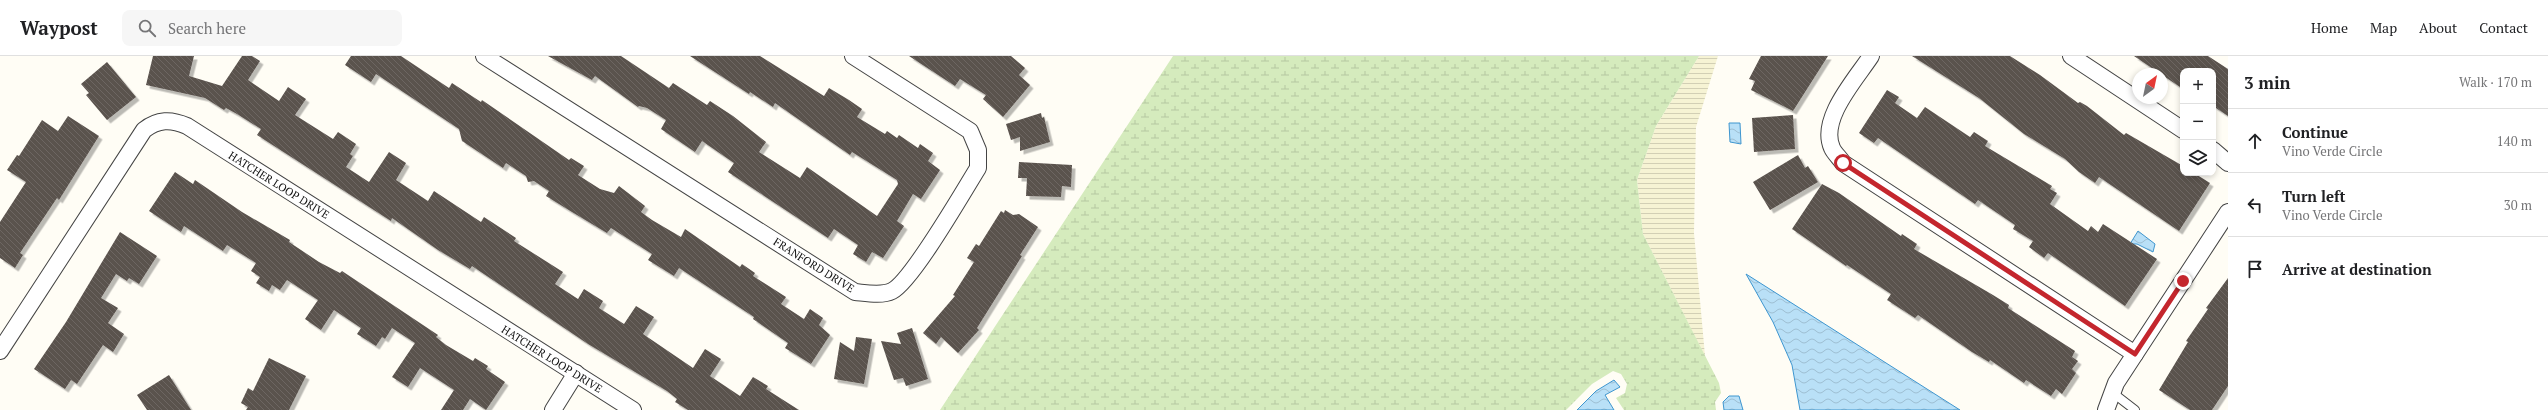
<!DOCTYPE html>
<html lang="en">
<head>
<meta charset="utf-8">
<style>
	:root { --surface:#fff; --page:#f6f6f6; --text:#202124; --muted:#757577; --line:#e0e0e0 }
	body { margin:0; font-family:"PT Serif",serif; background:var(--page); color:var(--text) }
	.controls { position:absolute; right:12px; top:12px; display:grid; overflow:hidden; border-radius:8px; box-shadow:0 2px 6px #0003 }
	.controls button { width:36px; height:36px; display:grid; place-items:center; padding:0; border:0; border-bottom:1px solid var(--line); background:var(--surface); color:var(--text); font:20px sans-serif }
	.compass { position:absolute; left:2132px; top:12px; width:36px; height:36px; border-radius:50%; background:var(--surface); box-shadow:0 2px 6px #0003; rotate:33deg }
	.stop { position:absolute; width:12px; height:12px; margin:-9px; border:3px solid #c4262e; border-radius:50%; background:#fff }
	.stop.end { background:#c4262e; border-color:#fff; box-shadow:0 1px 4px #0008 }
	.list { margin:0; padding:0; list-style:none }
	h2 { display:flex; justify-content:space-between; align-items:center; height:52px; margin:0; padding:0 16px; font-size:17px }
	h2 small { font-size:13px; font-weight:400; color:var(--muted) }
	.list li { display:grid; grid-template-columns:26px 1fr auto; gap:12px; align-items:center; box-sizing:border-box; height:64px; padding:0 16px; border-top:1px solid var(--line) }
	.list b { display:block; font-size:15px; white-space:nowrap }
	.list p { margin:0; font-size:13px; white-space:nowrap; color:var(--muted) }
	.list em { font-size:13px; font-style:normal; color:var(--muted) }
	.icon { flex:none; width:22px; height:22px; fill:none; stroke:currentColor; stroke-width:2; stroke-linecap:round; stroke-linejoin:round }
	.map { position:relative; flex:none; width:2228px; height:354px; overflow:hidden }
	header { display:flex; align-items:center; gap:24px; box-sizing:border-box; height:56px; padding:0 20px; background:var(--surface); border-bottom:1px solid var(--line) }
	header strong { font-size:19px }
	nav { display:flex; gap:22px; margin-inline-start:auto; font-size:14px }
	.search { width:280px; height:36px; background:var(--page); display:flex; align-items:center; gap:10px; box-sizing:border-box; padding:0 14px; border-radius:8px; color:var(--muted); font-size:15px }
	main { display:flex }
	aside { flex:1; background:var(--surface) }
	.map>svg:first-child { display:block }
</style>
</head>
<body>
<header>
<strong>Waypost</strong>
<div class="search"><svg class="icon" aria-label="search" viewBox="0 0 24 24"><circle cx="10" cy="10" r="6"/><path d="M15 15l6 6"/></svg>Search here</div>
<nav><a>Home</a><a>Map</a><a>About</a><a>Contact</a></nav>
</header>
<main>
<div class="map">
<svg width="2228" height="354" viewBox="0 0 2228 354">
	<defs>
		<pattern id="farmland-rules" width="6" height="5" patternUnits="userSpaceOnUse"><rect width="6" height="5" fill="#f6f3d4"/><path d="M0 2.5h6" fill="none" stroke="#d2cfb5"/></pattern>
		<pattern id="wetland-marsh" width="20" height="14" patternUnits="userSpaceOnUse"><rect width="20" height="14" fill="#d5ebbd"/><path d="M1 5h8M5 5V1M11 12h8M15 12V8" fill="none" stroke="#b6c8a1"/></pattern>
		<pattern id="water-waves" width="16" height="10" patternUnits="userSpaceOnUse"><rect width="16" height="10" fill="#b9e0f7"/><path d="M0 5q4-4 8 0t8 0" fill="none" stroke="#9ebfd3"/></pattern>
		<pattern id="building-back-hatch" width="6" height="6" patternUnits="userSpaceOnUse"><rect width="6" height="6" fill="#5a524d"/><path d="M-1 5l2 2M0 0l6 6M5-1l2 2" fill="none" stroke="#6d6662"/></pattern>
		<filter id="shadow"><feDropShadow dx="3.5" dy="3.5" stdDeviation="0" flood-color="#0004"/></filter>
	</defs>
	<rect width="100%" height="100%" fill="#fffdf5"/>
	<path fill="url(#farmland-rules)" d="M1699,0H1718L1696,71L1694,177L1705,300L1643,178L1637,124L1656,70Z"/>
	<path fill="url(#wetland-marsh)" d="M1173,0H1699L1656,70L1637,124L1643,178L1719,327L1721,337L1715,346L1716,354H1624L1616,342L1625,337L1627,328L1621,318L1613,315L1592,328L1566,354H940Z"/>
	<g fill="url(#water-waves)" stroke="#3f96cf">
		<path d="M1729,67H1740L1741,88L1730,86Z"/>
		<path d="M2138,175L2155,188L2153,196L2137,188H2130Z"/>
		<path d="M1746,218L1960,354H1800L1792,309L1773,266Z"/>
		<path d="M1614,324L1620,331L1605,339L1614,354H1577L1596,335Z"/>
		<path d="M1729,340H1739L1743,354H1724L1723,346Z"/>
	</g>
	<g fill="url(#building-back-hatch)" filter="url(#shadow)">
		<path d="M153,0H194L189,20L222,30L242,0H252L260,5L248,24L279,45L288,31L306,43L295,59L333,83L338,76L356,88L350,98L353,100L346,111L369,126L389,96L406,107L396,124L428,145L434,135L481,166L484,161L516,182L514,185L563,216L555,228L578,243L584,233L603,245L599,252L624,268L636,250L654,261L643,278L693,312L705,293L721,303L710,320L740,340L753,321L768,330L766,333L799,354H688L675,346L677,343L667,335L588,288L472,210L470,213L438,194L392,162L391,165L257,79L261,73L237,58L226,52L224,54L205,42L146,29Z"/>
		<path d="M351,0H401L449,32L452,27L481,46L482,44L569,104L571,102L584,110L578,119L600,133L614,137L619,130L645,150L641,156L652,164L681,181L685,173L740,211L742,208L755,217L753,220L786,241L781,248L804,263L810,253L823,262L819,269L830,279L811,308L785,292L788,287L753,263L754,261L679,212L674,220L648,204L652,198L611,172L607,177L572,156L546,140L549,135L534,125L528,126L526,120L506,107L503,112L462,85L459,73L376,18L371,26L345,9Z"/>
		<path d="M548,0H621L669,32L673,27L707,49L710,45L733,60L766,86L759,96L800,122L807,111L877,160L898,128L897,124L852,96L850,99L775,47L773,51L750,36L749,38L690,0H760L824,40L829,32L849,44L862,53L857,61L885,78L887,75L897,82L899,79L918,92L920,88L933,97L928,105L940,114L921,143L913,138L897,165L904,170L883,202L872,196L866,206L853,198L858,189L834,173L828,182L728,116L734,107L702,85L695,96L661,73L666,64L647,52L639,50L638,51L595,20L592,24Z"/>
		<path d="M909,0H1011L1025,12L1019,19L1030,29L1003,61L983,43L986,39L960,23L955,30Z"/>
		<path d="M1761,0H1828L1793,55L1751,34L1755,25L1749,23Z"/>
		<path d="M1912,0H2010L2040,19L2078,47L2080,46L2087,50L2124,79L2126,77L2183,110V117H2194L2210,127L2179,175L2099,121L2095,127L2079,116L2065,103L2024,78L1979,42Z"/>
		<path d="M2134,0H2208L2228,13V60L2213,50V15H2183V33Z"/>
		<path d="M107,6L136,41L107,64L86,39L89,37L81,28Z"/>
		<path d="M1887,34L1899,41L1895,47L1917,62L1925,51L1970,81L1974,76L1988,85L1985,90L2052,130L2050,133L2057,137L2050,148L2088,175L2091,170L2098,176L2103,168L2157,203L2125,250L2048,197L2044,202L2029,191L2033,185L2013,173L2015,169L1978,144L1975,148L1878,82L1874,87L1859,77Z"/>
		<path d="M1041,57L1042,62L1044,61L1050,86L1020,95V81L1011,84L1006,68Z"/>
		<path d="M1793,59L1795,93L1754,96L1752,62Z"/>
		<path d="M68,60L99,80L59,144L57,142L20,197L23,199L15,212L0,202V166L26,126L7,114L17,99L19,100L42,64L58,75Z"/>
		<path d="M1798,99L1805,112L1808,110L1818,126L1770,154L1753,126Z"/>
		<path d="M1019,106L1072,109L1071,131L1062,130L1061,141L1026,140L1027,122H1018Z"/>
		<path d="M175,116L193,128L195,124L242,156L290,184L289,186L319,206L340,217L342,215L438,279L436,281L446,289L473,305L475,302L488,310L486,313L505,326L486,354L470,343L463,354H441L454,334L420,312L408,331L392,321L415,287L392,272L385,283L382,281L376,290L357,278L361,272L334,254L321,274L305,263L318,244L287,224L280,234L272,229L269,235L256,227L260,221L251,215L256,207L227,189L223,195L184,170L181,176L149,155Z"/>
		<path d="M1822,128L1839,137L1901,180L1902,178L1917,188L1914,193L1993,239L2009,249L2008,252L2075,295L2072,301L2078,305L2072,313L2076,317L2062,338L2056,333L2051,340L2026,324L2024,327L1990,304L1989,306L1972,296L1918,259L1915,262L1887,244L1891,238L1847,209L1846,210L1792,173Z"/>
		<path d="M1005,154L1013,159L1019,158L1038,171L1020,199L1022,200L977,272L979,274L958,297L941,281L936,288L923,277L955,240L953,239L974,206L967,202L976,188L979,190L1001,155L1004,157Z"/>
		<path d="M120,176L157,200L139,228L129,222L127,225L116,218L101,242L118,252L108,267L124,278L113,296L103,289L77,328L71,324L65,333L34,313L66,266Z"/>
		<path d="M2228,222V330L2212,354H2190L2159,334L2188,286L2186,285L2208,253L2206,252Z"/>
		<path d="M912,272L928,323L906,330L903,322L894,324L881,285L901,288L897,277Z"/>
		<path d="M856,281L872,283L864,328L834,323L840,286L854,295Z"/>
		<path d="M269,302L306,320L289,354H246L248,351L241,347L248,332L253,335Z"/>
		<path d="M169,319L191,354H147L137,339Z"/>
	</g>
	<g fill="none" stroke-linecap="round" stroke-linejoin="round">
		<defs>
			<path id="lane" d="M2113,337L2135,354"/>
			<g id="street">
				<path d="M484,0L855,236C866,237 882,240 892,235C912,225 963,136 978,112V94L970,75L853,0"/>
				<path d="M1871,0C1856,23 1819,63 1832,92C1834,97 1840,102 1843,107L2135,298"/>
				<path d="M2071,0L2183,74"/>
				<path d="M2213,94L2228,107"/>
				<path d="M0,295L144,74C158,63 171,63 187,70L633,354"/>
				<path d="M553,354L576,317"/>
				<path d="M2106,354L2116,327L2228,156"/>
			</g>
		</defs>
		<use href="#lane" stroke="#444" stroke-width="10"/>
		<use href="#street" stroke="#444" stroke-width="18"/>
		<use href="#lane" stroke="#fff" stroke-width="8"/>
		<use href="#street" stroke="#fff" stroke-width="16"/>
	</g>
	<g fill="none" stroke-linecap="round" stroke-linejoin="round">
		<path stroke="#c4262e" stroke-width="5" d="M1843,107L2135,298L2183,225"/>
	</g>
	<g text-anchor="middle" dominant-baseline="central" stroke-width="4" stroke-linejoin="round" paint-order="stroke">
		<g font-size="11" fill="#111" stroke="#fff">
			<text transform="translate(279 129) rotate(32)">HATCHER LOOP DRIVE</text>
			<text transform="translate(814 209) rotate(32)">FRANFORD DRIVE</text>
			<text transform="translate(552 303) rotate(32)">HATCHER LOOP DRIVE</text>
		</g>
	</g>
</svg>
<div class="controls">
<button>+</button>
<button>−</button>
<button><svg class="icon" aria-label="layers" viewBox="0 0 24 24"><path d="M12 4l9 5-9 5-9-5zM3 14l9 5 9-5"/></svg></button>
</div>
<svg class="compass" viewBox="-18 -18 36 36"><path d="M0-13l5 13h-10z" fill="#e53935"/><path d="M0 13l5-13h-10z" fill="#757577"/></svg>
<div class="stop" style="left:1843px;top:107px"></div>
<div class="stop end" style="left:2183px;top:225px"></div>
</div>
<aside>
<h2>3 min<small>Walk · 170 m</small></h2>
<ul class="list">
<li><svg class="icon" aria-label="ahead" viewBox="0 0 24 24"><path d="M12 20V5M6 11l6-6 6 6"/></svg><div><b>Continue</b><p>Vino Verde Circle</p></div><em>140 m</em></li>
<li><svg class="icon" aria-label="left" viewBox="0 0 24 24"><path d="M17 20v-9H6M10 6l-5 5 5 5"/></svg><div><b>Turn left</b><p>Vino Verde Circle</p></div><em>30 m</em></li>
<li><svg class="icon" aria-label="arrive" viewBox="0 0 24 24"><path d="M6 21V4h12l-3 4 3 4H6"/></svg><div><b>Arrive at destination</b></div></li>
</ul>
</aside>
</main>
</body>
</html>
